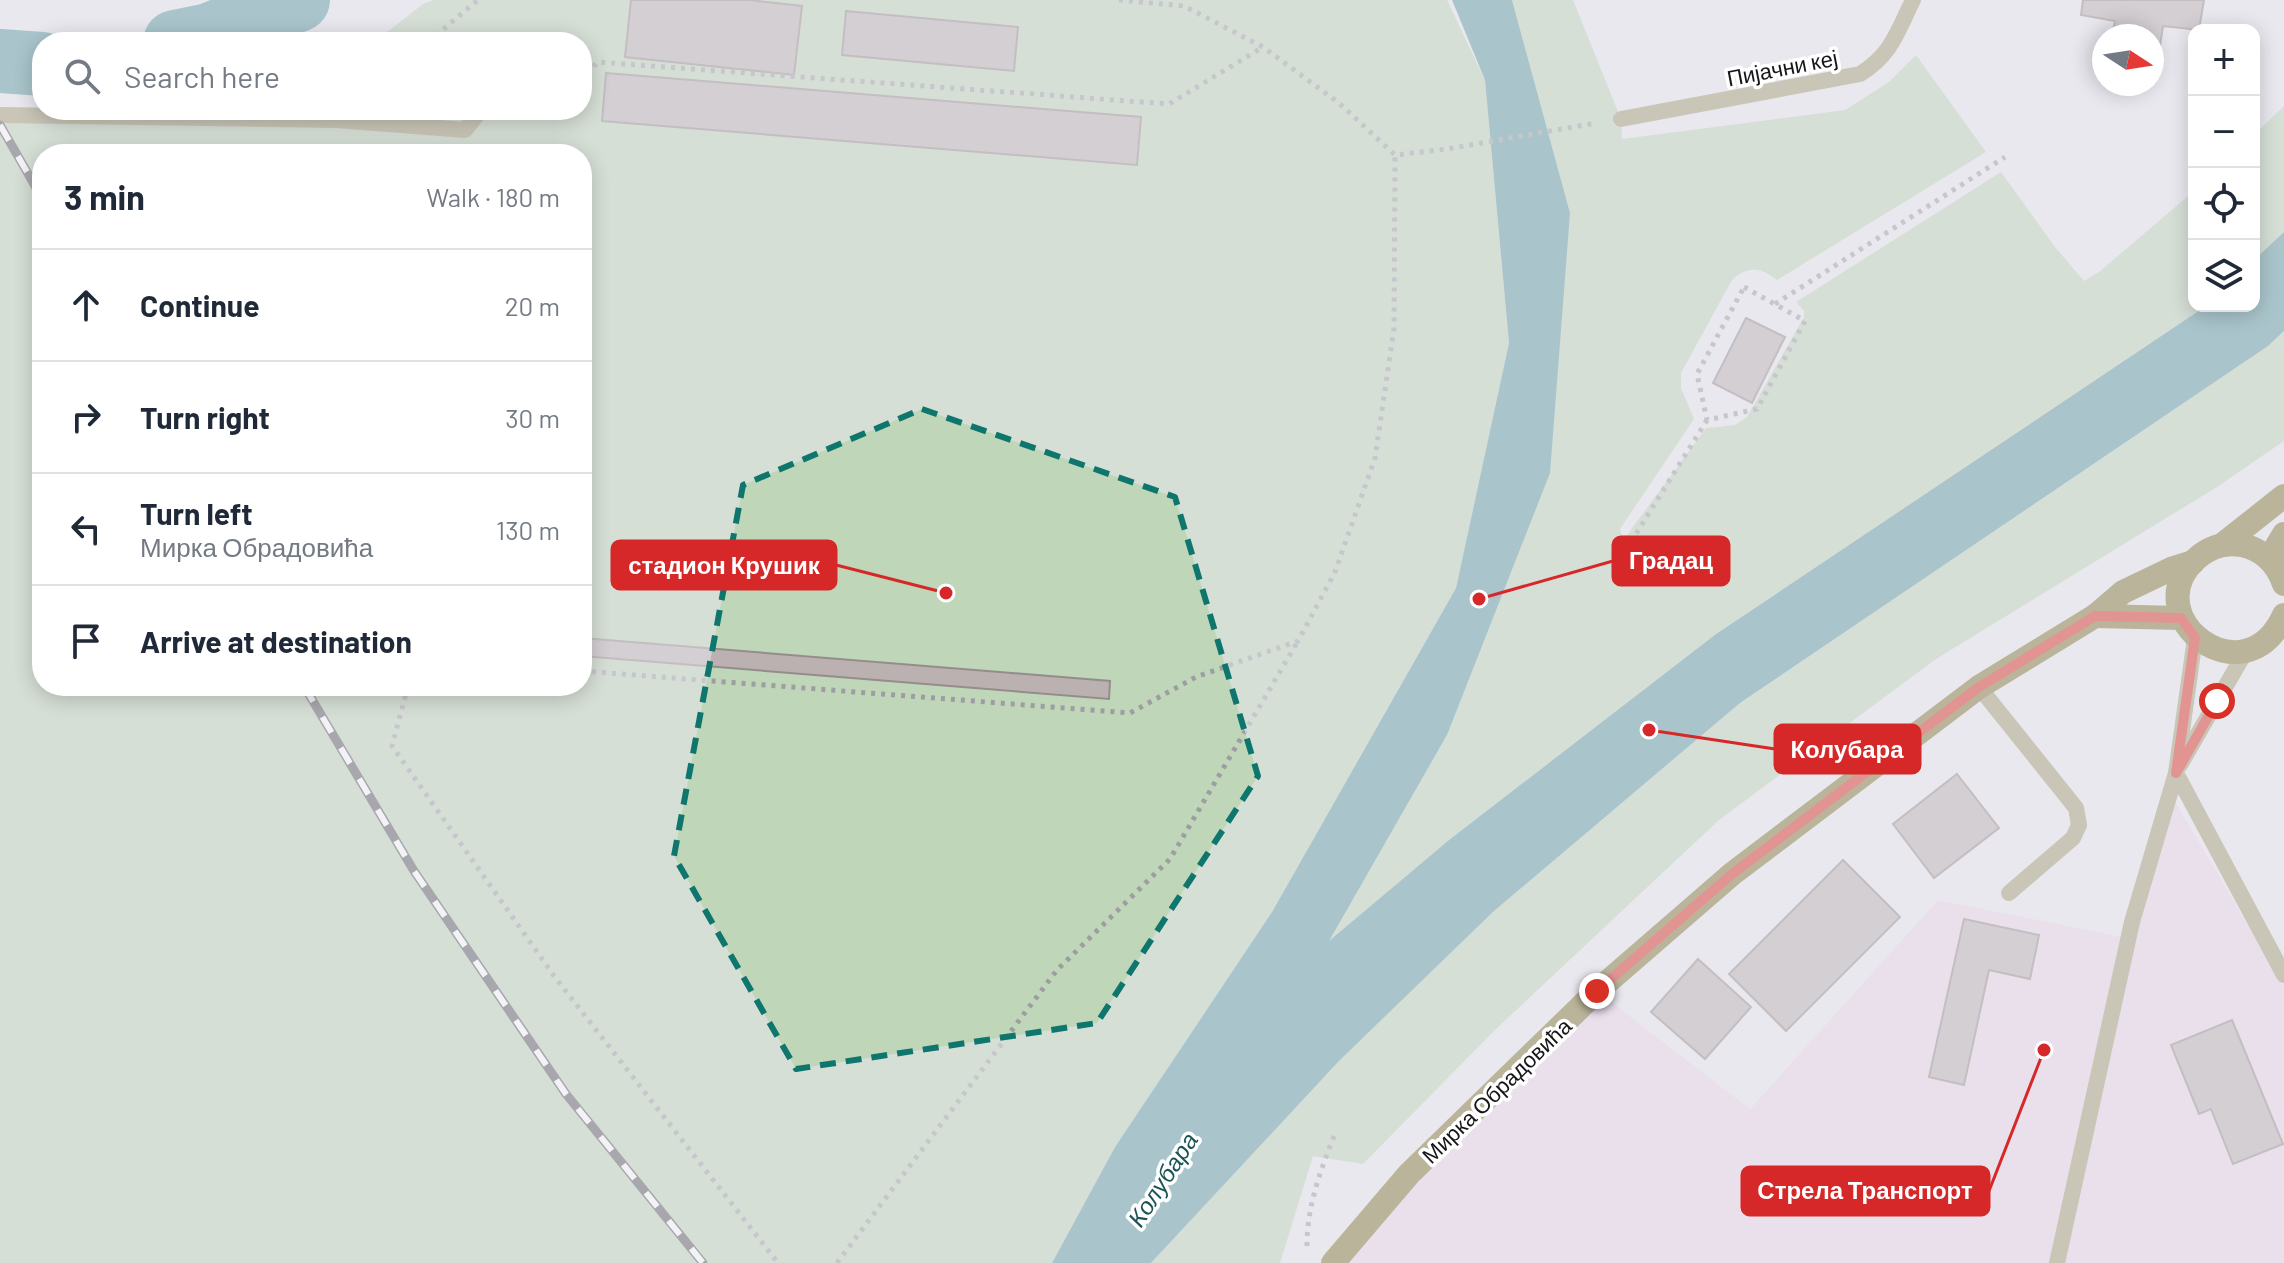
<!DOCTYPE html>
<html lang="en">
<head>
<meta charset="utf-8">
<style>
	:root { --surface:#fff; --page:#f6f6f7; --text:#1f2937; --muted:#747a83; --line:#e0e1e3 }
	body { margin:0; font-family:Barlow,sans-serif; background:var(--page); color:var(--text) }
	.controls { position:absolute; right:24px; top:24px; display:grid; overflow:hidden; border-radius:16px; box-shadow:0 4px 20px #0003 }
	.controls button { width:72px; height:72px; display:grid; place-items:center; padding:0; border:0; border-bottom:2px solid var(--line); background:var(--surface); color:var(--text); font:40px sans-serif }
	.compass { position:absolute; left:2092px; top:24px; width:72px; height:72px; border-radius:50%; background:var(--surface); box-shadow:0 4px 20px #0003; rotate:102deg }
	.stop { position:absolute; width:24px; height:24px; margin:-18px; border:6px solid #d93025; border-radius:50%; background:#fff }
	.stop.end { background:#d93025; border-color:#fff; box-shadow:0 2px 8px #0008 }
	.list { margin:0; padding:0; list-style:none }
	h2 { display:flex; justify-content:space-between; align-items:center; height:104px; margin:0; padding:0 32px; font-size:34px }
	h2 small { font-size:26px; font-weight:400; color:var(--muted) }
	.list li { display:grid; grid-template-columns:52px 1fr auto; gap:24px; align-items:center; box-sizing:border-box; height:112px; padding:0 32px; border-top:2px solid var(--line) }
	.list b { display:block; font-size:30px; white-space:nowrap }
	.list p { margin:0; font-size:26px; white-space:nowrap; color:var(--muted) }
	.list em { font-size:26px; font-style:normal; color:var(--muted) }
	.icon { flex:none; width:44px; height:44px; fill:none; stroke:currentColor; stroke-width:2; stroke-linecap:round; stroke-linejoin:round }
	.map { position:relative; flex:none; width:2284px; height:1263px; overflow:hidden }
	.search { position:absolute; background:var(--surface); box-shadow:0 4px 20px #0003; left:32px; top:32px; width:560px; height:88px; display:flex; align-items:center; gap:20px; box-sizing:border-box; padding:0 28px; border-radius:32px; color:var(--muted); font-size:30px }
	.panel { position:absolute; background:var(--surface); box-shadow:0 4px 20px #0003; left:32px; top:144px; width:560px; height:552px; border-radius:32px }
	.map>svg:first-child { display:block }
</style>
</head>
<body>
<div class="map">
<svg width="2284" height="1263" viewBox="0 0 2284 1263">
	<rect width="100%" height="100%" fill="#e9e8ef"/>
	<path fill="#ebd8e9" d="M2165,784L2284,987V1263H1333L1597,991L1750,1109L1938,900L2128,938Z"/>
	<g fill="#bfd6b9" fill-rule="evenodd">
		<path d="M434,0H1447L1485,80L1509,343L1456,588L1272,912L1115,1147L1052,1263H0V115L94,110H582V42H374L423,4ZM42,154H582V686H42Z"/>
		<path d="M1512,0H1573L1621,119L1622,139L1845,110L1889,82L1916,55L1986,152L1777,280C1760,267 1749,265 1732,280L1681,373V388L1694,419L1620,529L1622,536L1627,535L1706,428L1735,425L1747,417L1804,317V311L1796,302L2001,172L2055,247L2084,281L2099,272L2194,191V306H2206L1716,634L1449,840L1327,943L1447,735L1570,213Z"/>
		<path d="M2284,106V232L2254,260V135Z"/>
		<path d="M2284,331V441L2217,487L1936,659L1719,820L1495,1030L1363,1164L1313,1156L1280,1263H1151L1339,1061L1494,911L1740,703L2268,346Z"/>
	</g>
	<path fill="#5b9ca0" d="M1452,0H1512L1570,213L1550,473L1447,735L1329,941L1449,840L1716,634L2206,306H2254V260L2284,232V331L2268,346L1740,703L1494,911L1339,1061L1151,1263H1052L1115,1147L1272,912L1456,588L1509,343L1485,80Z"/>
	<g fill="none" stroke-linecap="round" stroke-linejoin="round">
		<g stroke="#5b9ca0" stroke-width="64">
			<path d="M175,42L209,35L298,0"/>
			<path d="M0,61L42,64"/>
		</g>
	</g>
	<g fill="#bab1b0" stroke="#958d8b" stroke-width="2">
		<path d="M631,0H749L802,6L794,75L625,57Z"/>
		<path d="M2083,0H2204L2199,30L2163,26L2157,65L2152,69V36H2112L2115,21L2081,15Z"/>
		<path d="M846,11L1018,27L1014,71L842,55Z"/>
		<path d="M606,73L1141,117L1137,165L602,121Z"/>
		<path d="M1746,318L1785,337L1752,403L1713,383Z"/>
		<path d="M582,638L1110,681L1109,699L582,656Z"/>
		<path d="M1957,774L1999,828L1934,878L1893,824Z"/>
		<path d="M1843,860L1900,917L1786,1031L1729,974Z"/>
		<path d="M1964,919L2039,935L2030,979L1989,970L1964,1085L1929,1077Z"/>
		<path d="M1698,959L1751,1007L1705,1059L1651,1012Z"/>
		<path d="M2232,1020L2283,1144L2233,1164L2211,1109L2199,1114L2171,1045Z"/>
	</g>
	<g fill="none" stroke-linecap="round" stroke-linejoin="round">
		<g stroke="#9e9da2" stroke-width="5" stroke-dasharray="4 6" stroke-linecap="butt">
			<path d="M1119,0L1184,6L1263,47L1339,103L1395,155L1447,149L1596,123"/>
			<path d="M428,42L478,0"/>
			<path d="M582,83L597,62L1169,104L1263,47"/>
			<path d="M1744,287L1805,321L1757,409L1707,420L1697,374Z"/>
			<path d="M1775,304L2005,157"/>
			<path d="M1631,542L1707,420"/>
			<path d="M582,671L1130,713L1196,677L1298,641L1335,572L1375,458L1394,328L1395,155"/>
			<path d="M408,686L392,746L554,976L778,1263"/>
			<path d="M1307,1246C1307,1206 1320,1172 1334,1136"/>
			<path d="M837,1263L1057,970L1170,859L1298,641"/>
		</g>
		<g stroke="#a39c73" stroke-width="16">
			<path d="M0,115L336,120L465,130L481,110"/>
			<path d="M1621,119L1860,74C1892,54 1897,32 1913,0"/>
			<path d="M1979,687L2076,808L2079,825L2073,838L2009,893"/>
			<path d="M2180,765L2246,651"/>
			<path d="M2176,773L2284,975"/>
			<path d="M2057,1263L2132,922L2176,773L2195,638"/>
		</g>
		<g stroke="#827635" stroke-width="24">
			<path d="M2222,545L2284,496"/>
			<path d="M2269,559L2284,534"/>
			<path d="M2284,584C2277,564 2263,549 2241,545C2224,542 2208,548 2196,559C2134,616 2245,702 2284,615"/>
			<path d="M2095,616L2181,618"/>
			<path d="M1333,1263L1409,1174L1597,991L1732,874L1979,687L2095,616L2123,592L2171,569L2193,562"/>
		</g>
		<defs>
			<g id="rail">
				<path d="M0,125L42,198"/>
				<path d="M304,686L414,871L566,1094L703,1263"/>
			</g>
		</defs>
		<use href="#rail" stroke="#5a595e" stroke-width="9"/>
		<use href="#rail" stroke="#fff" stroke-width="6" stroke-dasharray="18" stroke-linecap="butt"/>
	</g>
	<g fill="none" stroke-linecap="round" stroke-linejoin="round">
		<path stroke="#d93025" stroke-width="10" d="M1597,991L1732,874L1979,687L2095,616L2181,618L2195,638L2176,773L2217,701"/>
	</g>
	<path d="M0 0H2284V1263H0ZM922,409L1175,497L1258,776L1097,1023L796,1069L674,856L743,485Z" fill="#e9e8ef" fill-opacity=".55" fill-rule="evenodd"/>
	<path fill="none" stroke="#0f766e" stroke-width="6" stroke-dasharray="16 10" stroke-linejoin="round" d="M922,409L1175,497L1258,776L1097,1023L796,1069L674,856L743,485Z"/>
	<g text-anchor="middle" dominant-baseline="central" stroke-width="7" stroke-linejoin="round" paint-order="stroke">
		<g font-size="22" fill="#161518" stroke="#fff">
			<text transform="translate(1782 67) rotate(-11)">Пијачни кеј</text>
			<text transform="translate(1496 1090) rotate(-44)">Мирка Обрадовића</text>
		</g>
		<g font-size="24" font-style="italic" fill="#1a5457" stroke="#fff">
			<text transform="translate(1162 1179) rotate(-57)">Колубара</text>
		</g>
	</g>
	<path fill="none" stroke="#d62828" stroke-width="3" d="M1479 599L1613 561M946 593L836 565M1649 730L1775 749M2044 1050L1989 1191"/>
	<g fill="#d62828" stroke="#fff" stroke-width="3">
		<circle cx="1479" cy="599" r="8"/>
		<circle cx="946" cy="593" r="8"/>
		<circle cx="1649" cy="730" r="8"/>
		<circle cx="2044" cy="1050" r="8"/>
	</g>
	<g fill="#d62828" stroke="#d62828" stroke-width="3">
		<rect x="1613" y="537" width="116" height="48" rx="8"/>
		<rect x="612" y="541" width="224" height="48" rx="8"/>
		<rect x="1775" y="725" width="145" height="48" rx="8"/>
		<rect x="1742" y="1167" width="247" height="48" rx="8"/>
	</g>
	<g font-size="24" text-anchor="middle" font-weight="bold" fill="#fff">
		<text x="1671" y="569">Градац</text>
		<text x="724" y="574">стадион Крушик</text>
		<text x="1847" y="758">Колубара</text>
		<text x="1865" y="1199">Стрела Транспорт</text>
	</g>
</svg>
<div class="controls">
<button>+</button>
<button>−</button>
<button><svg class="icon" aria-label="locate" viewBox="0 0 24 24"><circle cx="12" cy="12" r="6"/><path d="M12 2v4M12 18v4M2 12h4M18 12h4"/></svg></button>
<button><svg class="icon" aria-label="layers" viewBox="0 0 24 24"><path d="M12 4l9 5-9 5-9-5zM3 14l9 5 9-5"/></svg></button>
</div>
<svg class="compass" viewBox="-18 -18 36 36"><path d="M0-13l5 13h-10z" fill="#e53935"/><path d="M0 13l5-13h-10z" fill="#747a83"/></svg>
<div class="stop" style="left:2217px;top:701px"></div>
<div class="stop end" style="left:1597px;top:991px"></div>
<div class="search"><svg class="icon" aria-label="search" viewBox="0 0 24 24"><circle cx="10" cy="10" r="6"/><path d="M15 15l6 6"/></svg>Search here</div>
<section class="panel">
<h2>3 min<small>Walk · 180 m</small></h2>
<ul class="list">
<li><svg class="icon" aria-label="ahead" viewBox="0 0 24 24"><path d="M12 20V5M6 11l6-6 6 6"/></svg><div><b>Continue</b></div><em>20 m</em></li>
<li><svg class="icon" aria-label="right" viewBox="0 0 24 24"><path d="M7 20v-9h11M14 6l5 5-5 5"/></svg><div><b>Turn right</b></div><em>30 m</em></li>
<li><svg class="icon" aria-label="left" viewBox="0 0 24 24"><path d="M17 20v-9H6M10 6l-5 5 5 5"/></svg><div><b>Turn left</b><p>Мирка Обрадовића</p></div><em>130 m</em></li>
<li><svg class="icon" aria-label="arrive" viewBox="0 0 24 24"><path d="M6 21V4h12l-3 4 3 4H6"/></svg><div><b>Arrive at destination</b></div></li>
</ul>
</section>
</div>
</body>
</html>
